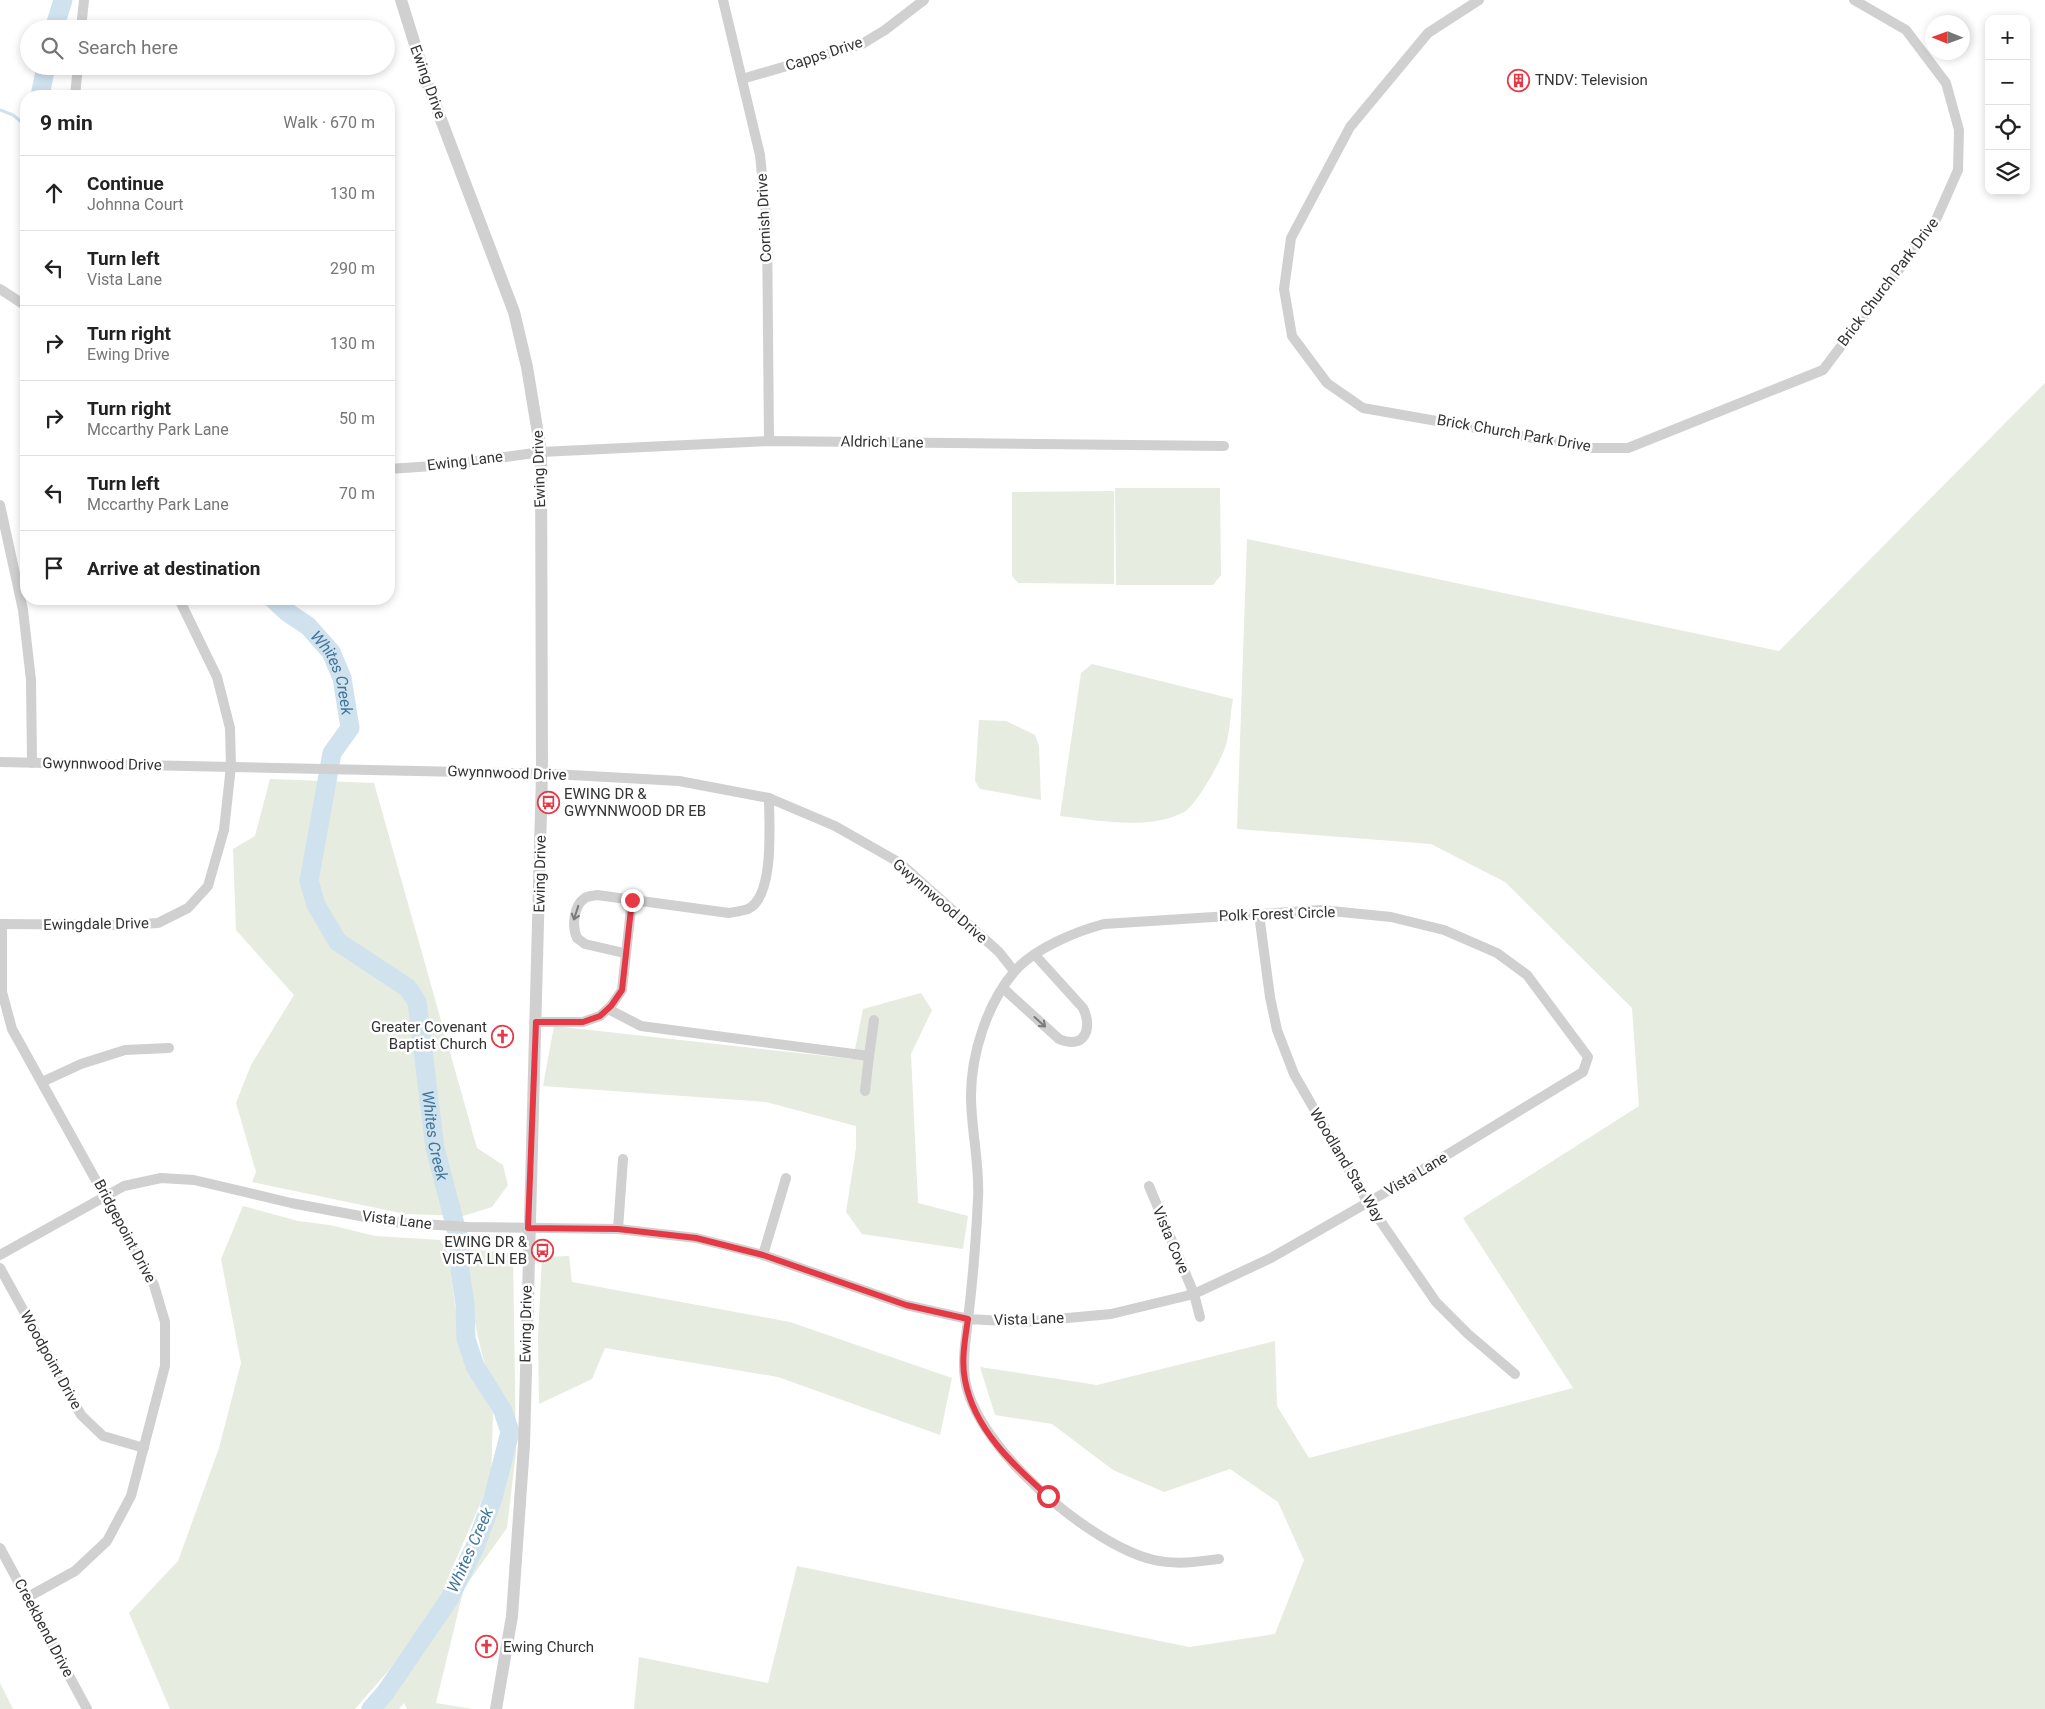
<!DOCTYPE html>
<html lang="en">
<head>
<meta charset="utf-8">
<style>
	:root { --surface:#fff; --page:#f6f6f6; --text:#222; --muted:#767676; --line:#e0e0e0 }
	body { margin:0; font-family:Roboto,sans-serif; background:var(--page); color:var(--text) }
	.controls { position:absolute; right:15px; top:15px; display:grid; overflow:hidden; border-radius:10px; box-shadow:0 2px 8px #0003 }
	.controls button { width:45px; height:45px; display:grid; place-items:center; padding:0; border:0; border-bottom:1px solid var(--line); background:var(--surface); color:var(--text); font:25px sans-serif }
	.compass { position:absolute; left:1925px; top:15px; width:45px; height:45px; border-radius:50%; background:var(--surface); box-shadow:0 2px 8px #0003; rotate:271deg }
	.stop { position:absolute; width:15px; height:15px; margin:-11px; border:4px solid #e63946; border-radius:50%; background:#fff }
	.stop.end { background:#e63946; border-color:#fff; box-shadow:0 1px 5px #0008 }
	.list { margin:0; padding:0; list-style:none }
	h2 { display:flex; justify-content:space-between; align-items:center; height:65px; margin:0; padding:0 20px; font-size:21px }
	h2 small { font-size:16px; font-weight:400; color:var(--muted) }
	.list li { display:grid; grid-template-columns:32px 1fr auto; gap:15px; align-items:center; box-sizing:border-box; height:75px; padding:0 20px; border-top:1px solid var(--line) }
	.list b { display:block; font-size:19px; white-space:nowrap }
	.list p { margin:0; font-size:16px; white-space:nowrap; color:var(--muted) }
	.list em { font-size:16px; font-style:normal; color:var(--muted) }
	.icon { flex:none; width:28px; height:28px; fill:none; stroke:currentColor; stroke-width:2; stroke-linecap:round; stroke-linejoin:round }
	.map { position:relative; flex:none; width:2045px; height:1709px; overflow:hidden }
	.search { position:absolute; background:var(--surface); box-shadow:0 2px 8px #0003; left:20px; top:20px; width:375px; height:55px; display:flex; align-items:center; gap:12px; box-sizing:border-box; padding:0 18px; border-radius:28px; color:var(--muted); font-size:19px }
	.panel { position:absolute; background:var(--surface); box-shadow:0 2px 8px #0003; left:20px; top:90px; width:375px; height:515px; border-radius:20px }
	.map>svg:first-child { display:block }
</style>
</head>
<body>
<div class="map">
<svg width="2045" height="1709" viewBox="0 0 2045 1709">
	<rect width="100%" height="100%" fill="#fff"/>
	<g fill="#e6ecdf">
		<path d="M2045,383V1709H634L639,1657L768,1683L797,1566L1189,1647L1275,1634L1304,1560L1278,1502L1230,1469L1164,1492L1113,1470L1052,1424L995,1415L980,1367L1097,1385L1275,1341L1277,1406L1309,1458L1573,1388L1463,1218L1639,1106L1632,1008L1505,882L1431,844L1237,829L1247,539L1779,651Z"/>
		<path d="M1115,488H1220L1221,575L1213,585H1116Z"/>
		<path d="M1114,491V584L1018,583L1012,576V492Z"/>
		<path d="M1092,664L1233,699C1230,715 1230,733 1225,748C1220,762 1196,806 1184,812C1148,831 1098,820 1060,816L1081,673Z"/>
		<path d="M979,720L1006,721L1035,735L1039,746L1041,800L980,789L975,781Z"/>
		<path d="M270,779L374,783L477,1148L503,1165L508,1185L492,1207L463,1216L405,1214L252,1182L256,1172L236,1103L251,1065L294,995L236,930L233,849L255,836Z"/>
		<path d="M921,993L932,1010L911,1054L918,1203L968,1216L963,1249L862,1234L846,1212L856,1148V1126L766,1102L543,1086L554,1026L853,1059L863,1009Z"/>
		<path d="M243,1206L298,1221L330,1225L375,1236L440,1240L448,1252L462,1357L493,1414L491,1479L438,1601L389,1670L355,1709H170L129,1613L178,1561L219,1448L241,1363L221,1259Z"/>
		<path d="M464,1249L513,1253L516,1452L507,1528L464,1588L436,1703L473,1709H407L404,1703L399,1709H376C430,1651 520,1504 512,1423C510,1405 493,1389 487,1372C475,1332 469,1290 464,1249Z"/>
		<path d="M569,1256L572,1282L790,1322L952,1378L940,1435L778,1377L605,1348L592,1379L539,1404L538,1337L542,1257Z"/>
		<path d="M0,1683L13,1709H0Z"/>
	</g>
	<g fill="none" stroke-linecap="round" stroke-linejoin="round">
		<path stroke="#cfe2ee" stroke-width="3" d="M0,110L13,115L26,126"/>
		<g stroke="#cfe2ee" stroke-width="19">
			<path d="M54,29L63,0"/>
			<path d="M40,96L46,66"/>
			<path id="s1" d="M273,599L287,612L308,626L331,652L342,678L350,728L332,753L309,881L316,905L338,942L408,988L417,1002L435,1148L458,1236L460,1271L465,1304L466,1339L475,1366L503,1411L510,1432L493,1498L475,1547L448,1601L385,1693L371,1709"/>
		</g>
		<g stroke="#d0d0d0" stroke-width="10">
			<path d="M723,0L760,155L767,224L769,441"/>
			<path d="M1479,0L1428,33L1350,127L1291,238L1284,289L1292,336L1327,383L1363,408L1590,448H1628L1823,370L1935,222L1958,170L1959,130L1946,83L1906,30L1854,0"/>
			<path d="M81,29L84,0"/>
			<path d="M742,79L862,44L885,30L924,0"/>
			<path d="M75,96L78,66"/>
			<path d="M0,289L26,306"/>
			<path d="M389,469L448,465L541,452L769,441L1224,446"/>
			<path d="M0,505L23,610L31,680L32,763"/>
			<path d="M0,762L553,774L679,781L769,798L835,826L900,863L999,952L1014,971"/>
			<path d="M1259,914L1270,997L1277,1030L1294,1074L1368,1203L1436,1302L1468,1334L1515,1374"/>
			<path d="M0,924L126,925L158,923L188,908L208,886L224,830L231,766L230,728L217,677L179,599"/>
			<path d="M2,924V992L12,1029L154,1285L165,1322V1366L131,1496L107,1541L75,1571L28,1597"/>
			<path d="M624,953L585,944L577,938C572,927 573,906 585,898C588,896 593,896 597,895L729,913C734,912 742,911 748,909C775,896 769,824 769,798"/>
			<path d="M1004,989L1059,1039C1085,1050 1093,1028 1083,1008L1035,955"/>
			<path d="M608,1009L641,1026L869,1056L865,1091"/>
			<path d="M535,1022H583L600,1016L611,1006L622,990L632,900"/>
			<path d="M869,1056L874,1020"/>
			<path d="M42,1082L81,1064L125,1050L169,1048"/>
			<path d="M1149,1186L1194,1294L1200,1317"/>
			<path d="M618,1229L623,1159"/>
			<path d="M0,1255L124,1186L161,1178L194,1180L291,1203L392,1222L468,1227L618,1229L696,1238L763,1255L906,1305L968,1319L1024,1322L1111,1314L1194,1294L1271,1258L1386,1192L1583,1072L1588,1057L1527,975L1497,953L1444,930L1391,917L1321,910L1104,924C1077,931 1033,949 1014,972C987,1004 971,1054 971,1096C971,1130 980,1164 978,1199C976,1239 973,1279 968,1319C966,1339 962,1359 965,1379C975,1447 1090,1545 1154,1560C1176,1565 1197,1562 1219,1559"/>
			<path d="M763,1255L786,1178"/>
			<path d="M0,1268L81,1415L103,1436L144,1448"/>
			<path d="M0,1548L87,1709"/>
		</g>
		<path stroke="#d0d0d0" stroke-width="12" d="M401,0L426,80L514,312L527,367L541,452L542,774L524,1445L512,1616L496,1709"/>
	</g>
	<defs><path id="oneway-shaft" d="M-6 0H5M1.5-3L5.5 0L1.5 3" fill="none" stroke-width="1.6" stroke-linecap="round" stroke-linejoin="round" transform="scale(1.25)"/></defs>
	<g stroke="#7a7a7a">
		<use href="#oneway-shaft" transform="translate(576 913) rotate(108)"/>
		<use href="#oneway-shaft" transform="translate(1040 1022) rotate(42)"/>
	</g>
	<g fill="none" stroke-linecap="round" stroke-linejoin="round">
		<path stroke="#e63946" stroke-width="6" d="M632,900L622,990L611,1006L600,1016L583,1022H536L528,1228L618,1229L696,1238L763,1255L906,1305L968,1319C965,1339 961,1361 965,1380C974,1429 1013,1465 1048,1496"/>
	</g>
	<defs>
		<symbol id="building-ring" viewBox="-11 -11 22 22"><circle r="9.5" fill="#fff" stroke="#e63946" stroke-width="1.5"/><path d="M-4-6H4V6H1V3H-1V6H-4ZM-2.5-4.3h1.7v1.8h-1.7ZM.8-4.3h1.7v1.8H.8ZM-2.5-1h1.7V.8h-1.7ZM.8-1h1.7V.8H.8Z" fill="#e63946"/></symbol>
		<symbol id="bus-ring" viewBox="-11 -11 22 22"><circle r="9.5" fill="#fff" stroke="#e63946" stroke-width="1.5"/><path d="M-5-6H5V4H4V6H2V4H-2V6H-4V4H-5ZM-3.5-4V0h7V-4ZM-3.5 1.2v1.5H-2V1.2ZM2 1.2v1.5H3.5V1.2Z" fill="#e63946"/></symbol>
		<symbol id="church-ring" viewBox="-11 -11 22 22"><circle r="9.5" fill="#fff" stroke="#e63946" stroke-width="1.5"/><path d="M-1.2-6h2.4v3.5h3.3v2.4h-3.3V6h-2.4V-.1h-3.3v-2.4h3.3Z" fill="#e63946"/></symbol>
	</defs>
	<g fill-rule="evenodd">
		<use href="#building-ring" x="1506" y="68" width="25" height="25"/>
		<use href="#bus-ring" x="536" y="790" width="25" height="25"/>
		<use href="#church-ring" x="490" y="1024" width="25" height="25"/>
		<use href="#bus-ring" x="530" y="1238" width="25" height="25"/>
		<use href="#church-ring" x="474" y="1634" width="25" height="25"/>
	</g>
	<g text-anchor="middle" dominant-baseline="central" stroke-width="5" stroke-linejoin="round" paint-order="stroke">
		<g font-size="15" fill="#333" stroke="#fff">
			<text transform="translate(824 54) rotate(-18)">Capps Drive</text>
			<text transform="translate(428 82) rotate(70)">Ewing Drive</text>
			<text transform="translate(764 218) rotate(-93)">Cornish Drive</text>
			<text transform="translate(1888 282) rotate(-53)">Brick Church Park Drive</text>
			<text transform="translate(1514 433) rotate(10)">Brick Church Park Drive</text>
			<text transform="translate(882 442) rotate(1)">Aldrich Lane</text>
			<text transform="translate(465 461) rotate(-7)">Ewing Lane</text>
			<text transform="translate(539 469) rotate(-92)">Ewing Drive</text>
			<text transform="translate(102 764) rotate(1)">Gwynnwood Drive</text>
			<text transform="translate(507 773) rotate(2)">Gwynnwood Drive</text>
			<text transform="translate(540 874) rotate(-89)">Ewing Drive</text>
			<text transform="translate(940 901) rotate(41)">Gwynnwood Drive</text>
			<text transform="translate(1277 914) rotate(-2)">Polk Forest Circle</text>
			<text transform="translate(96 924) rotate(-1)">Ewingdale Drive</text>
			<text transform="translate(1347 1165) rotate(59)">Woodland Star Way</text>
			<text transform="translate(1416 1174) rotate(-31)">Vista Lane</text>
			<text transform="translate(397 1220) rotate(7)">Vista Lane</text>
			<text transform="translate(125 1231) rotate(62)">Bridgepoint Drive</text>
			<text transform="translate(1171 1240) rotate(67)">Vista Cove</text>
			<text transform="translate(1029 1319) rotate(-2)">Vista Lane</text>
			<text transform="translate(526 1324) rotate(-89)">Ewing Drive</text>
			<text transform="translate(51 1360) rotate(61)">Woodpoint Drive</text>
			<text transform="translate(44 1628) rotate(62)">Creekbend Drive</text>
		</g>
		<g font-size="15" fill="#333" stroke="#fff" text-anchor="start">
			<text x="1535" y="80">TNDV: Television</text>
			<text x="564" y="794">EWING DR &amp;<tspan x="564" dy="17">GWYNNWOOD DR EB</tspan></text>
			<text x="487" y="1027" text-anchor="end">Greater Covenant<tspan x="487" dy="17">Baptist Church</tspan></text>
			<text x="527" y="1242" text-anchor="end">EWING DR &amp;<tspan x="527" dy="17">VISTA LN EB</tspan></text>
			<text x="503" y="1647">Ewing Church</text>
		</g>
		<g font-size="16" font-style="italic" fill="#3f7597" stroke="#fff">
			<text stroke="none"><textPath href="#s1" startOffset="99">Whites Creek</textPath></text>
			<text stroke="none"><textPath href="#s1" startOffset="622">Whites Creek</textPath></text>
			<text transform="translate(470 1550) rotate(-66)">Whites Creek</text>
		</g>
	</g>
</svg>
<div class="controls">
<button>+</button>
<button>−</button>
<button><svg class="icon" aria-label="locate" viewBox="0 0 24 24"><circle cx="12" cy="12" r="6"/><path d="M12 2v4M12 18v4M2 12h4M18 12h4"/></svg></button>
<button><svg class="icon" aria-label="layers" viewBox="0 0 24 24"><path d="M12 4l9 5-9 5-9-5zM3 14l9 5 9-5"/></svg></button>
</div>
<svg class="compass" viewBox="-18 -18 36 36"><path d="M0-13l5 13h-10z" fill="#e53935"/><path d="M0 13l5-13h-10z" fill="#767676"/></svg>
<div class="stop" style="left:1048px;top:1496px"></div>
<div class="stop end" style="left:632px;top:900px"></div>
<div class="search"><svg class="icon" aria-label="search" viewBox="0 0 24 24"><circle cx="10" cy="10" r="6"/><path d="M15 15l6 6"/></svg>Search here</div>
<section class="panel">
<h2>9 min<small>Walk · 670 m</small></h2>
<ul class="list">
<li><svg class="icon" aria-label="ahead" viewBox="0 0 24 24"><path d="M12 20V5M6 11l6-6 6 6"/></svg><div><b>Continue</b><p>Johnna Court</p></div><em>130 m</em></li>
<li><svg class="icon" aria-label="left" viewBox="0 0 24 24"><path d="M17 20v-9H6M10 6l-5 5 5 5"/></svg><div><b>Turn left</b><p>Vista Lane</p></div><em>290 m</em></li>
<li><svg class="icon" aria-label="right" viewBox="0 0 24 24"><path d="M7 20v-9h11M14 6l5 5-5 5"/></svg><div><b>Turn right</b><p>Ewing Drive</p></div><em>130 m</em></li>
<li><svg class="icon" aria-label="right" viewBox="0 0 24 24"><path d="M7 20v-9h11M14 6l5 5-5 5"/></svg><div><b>Turn right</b><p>Mccarthy Park Lane</p></div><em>50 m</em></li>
<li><svg class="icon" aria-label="left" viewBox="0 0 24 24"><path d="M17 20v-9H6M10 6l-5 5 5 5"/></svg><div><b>Turn left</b><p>Mccarthy Park Lane</p></div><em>70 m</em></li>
<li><svg class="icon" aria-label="arrive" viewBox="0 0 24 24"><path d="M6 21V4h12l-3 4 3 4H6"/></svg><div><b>Arrive at destination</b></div></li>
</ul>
</section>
</div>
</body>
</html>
